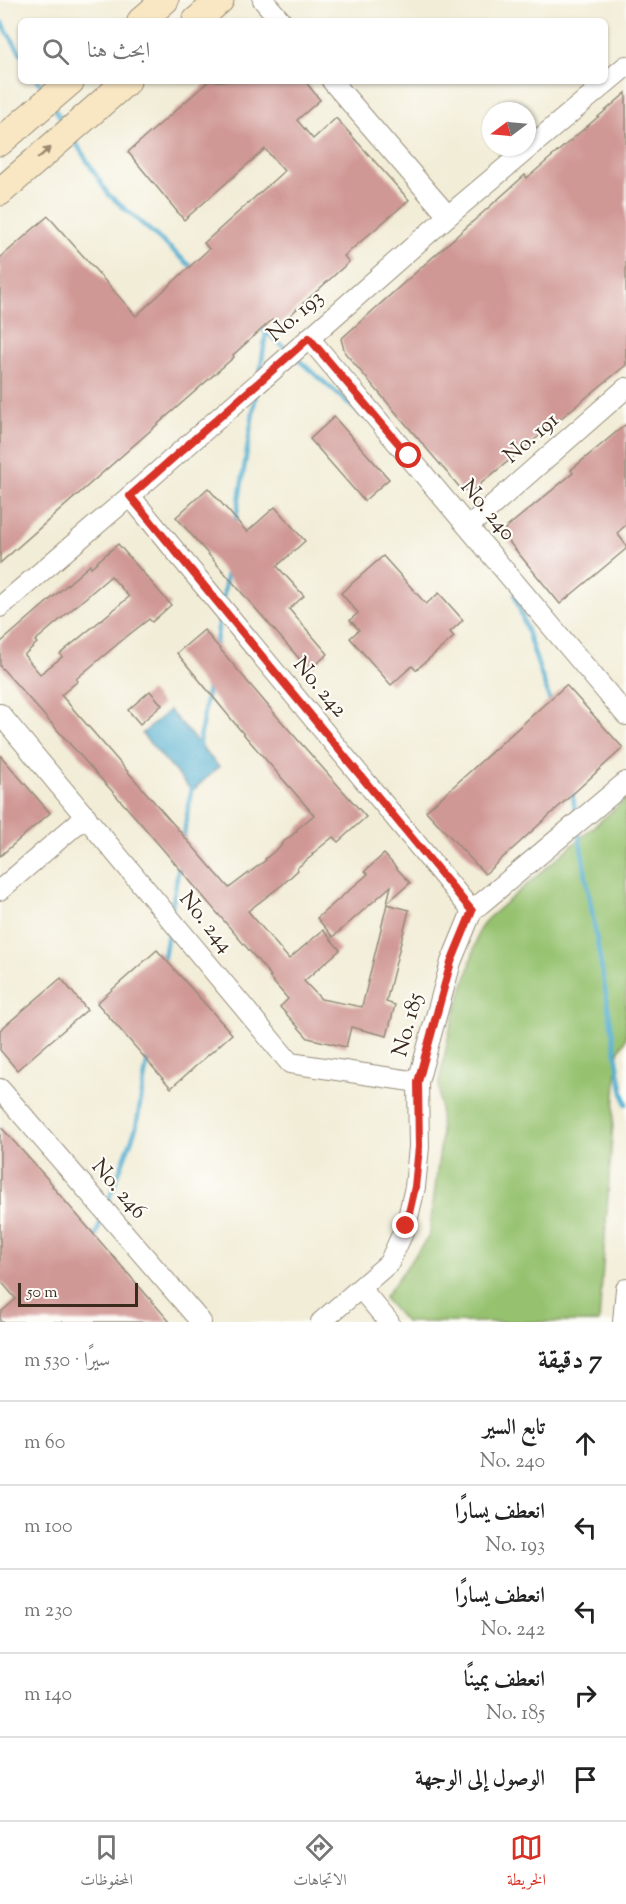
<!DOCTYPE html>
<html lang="ar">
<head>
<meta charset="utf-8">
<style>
	:root { --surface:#fff; --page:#f6f6f6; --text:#222; --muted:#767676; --line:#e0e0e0; --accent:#d93025 }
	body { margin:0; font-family:"Sorts Mill Goudy",Amiri,serif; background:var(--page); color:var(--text); direction:rtl }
	.compass { position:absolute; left:482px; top:102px; width:54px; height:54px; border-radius:50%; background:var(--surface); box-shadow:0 2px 4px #0004; rotate:254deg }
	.scale { position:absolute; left:18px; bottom:15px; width:120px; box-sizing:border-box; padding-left:6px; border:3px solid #3b2a1e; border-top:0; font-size:16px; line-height:21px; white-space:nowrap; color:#3b2a1e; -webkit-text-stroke:4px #fdfcf7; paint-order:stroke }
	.stop { position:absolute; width:18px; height:18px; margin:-14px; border:4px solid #d93025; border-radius:50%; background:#fff }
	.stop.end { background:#d93025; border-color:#fff; box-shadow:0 2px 6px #0008 }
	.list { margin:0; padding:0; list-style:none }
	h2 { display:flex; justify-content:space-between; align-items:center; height:78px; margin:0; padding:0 24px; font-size:26px }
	h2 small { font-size:20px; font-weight:400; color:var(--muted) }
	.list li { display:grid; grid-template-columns:39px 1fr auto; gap:18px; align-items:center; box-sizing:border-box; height:84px; padding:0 24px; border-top:2px solid var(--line) }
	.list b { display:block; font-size:22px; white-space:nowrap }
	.list p { margin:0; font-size:20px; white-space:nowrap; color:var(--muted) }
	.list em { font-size:20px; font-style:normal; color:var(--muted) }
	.icon { flex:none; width:33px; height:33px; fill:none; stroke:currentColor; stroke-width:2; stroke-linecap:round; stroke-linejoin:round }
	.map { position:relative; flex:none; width:626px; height:1322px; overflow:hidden; direction:ltr }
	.search { position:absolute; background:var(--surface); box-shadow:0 2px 4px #0004; left:18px; right:18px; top:18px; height:66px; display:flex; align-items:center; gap:15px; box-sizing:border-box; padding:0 21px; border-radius:9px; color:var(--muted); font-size:22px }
	.sheet { height:498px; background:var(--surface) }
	nav { display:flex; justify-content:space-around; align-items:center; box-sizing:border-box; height:84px; border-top:2px solid var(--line); background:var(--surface); font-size:16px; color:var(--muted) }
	nav a { display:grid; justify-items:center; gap:3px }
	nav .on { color:var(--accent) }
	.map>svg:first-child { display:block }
</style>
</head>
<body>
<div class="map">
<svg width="626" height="1322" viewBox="0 0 626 1322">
	<rect width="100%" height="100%" fill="#fdfcf7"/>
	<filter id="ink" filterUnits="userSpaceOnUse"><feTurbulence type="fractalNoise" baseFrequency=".0167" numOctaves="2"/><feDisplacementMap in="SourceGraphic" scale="12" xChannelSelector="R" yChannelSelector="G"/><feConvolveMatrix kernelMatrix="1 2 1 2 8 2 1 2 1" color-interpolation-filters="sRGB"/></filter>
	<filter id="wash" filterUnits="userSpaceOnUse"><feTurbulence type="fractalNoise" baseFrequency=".008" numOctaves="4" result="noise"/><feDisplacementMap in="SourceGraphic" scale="24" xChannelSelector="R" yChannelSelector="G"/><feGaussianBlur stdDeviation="1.35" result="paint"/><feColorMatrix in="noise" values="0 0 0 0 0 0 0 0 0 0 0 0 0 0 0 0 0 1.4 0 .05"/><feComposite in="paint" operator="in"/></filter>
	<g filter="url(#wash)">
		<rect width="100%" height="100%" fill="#f2edd7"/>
		<path fill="#96c26f" stroke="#687646" stroke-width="1.5" d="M626,799V1038L618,1053L599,1322H405L384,1298L429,1236L441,1140L439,1083L450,1029L468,972L479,930L487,919Z"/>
		<path fill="#52afd0" stroke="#466c77" stroke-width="1.5" d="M169,710L219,767L192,791L142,734Z"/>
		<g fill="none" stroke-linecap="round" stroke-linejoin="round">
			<g stroke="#52afd0" stroke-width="4.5">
				<path d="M0,20L21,54"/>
				<path d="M38,81L44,91"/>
				<path d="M54,108L64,123"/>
				<path d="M74,140L108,194L194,269"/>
				<path d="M259,326L289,351"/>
				<path d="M295,357L363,416"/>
				<path d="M260,374L266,332"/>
				<path d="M235,525L256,394"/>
				<path d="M515,595L551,704"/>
				<path d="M223,599L227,571"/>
				<path d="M215,649L220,616"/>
				<path d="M198,750L208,687"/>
				<path d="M572,791L576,815"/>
				<path d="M578,829L622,1089L626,1104"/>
				<path d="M183,841L192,785"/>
				<path d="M171,913L179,865"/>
				<path d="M163,963L169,927"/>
				<path d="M107,1204L136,1128L148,1057"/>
				<path d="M94,1241L102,1218"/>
			</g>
		</g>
		<g id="blocks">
			<g fill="#d09895" fill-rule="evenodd">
				<path d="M209,81H305L320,100L297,120L313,139L336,118L409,200L344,256L349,262L278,326L272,320L233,355L234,357L0,563V258L48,216L136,316L209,249L204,243L284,171L265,149L184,220L128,152Z"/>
				<path d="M626,93V365L473,490H462L345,353L341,339L525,175L527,178Z"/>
				<path d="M334,417L389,479L364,501L310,439Z"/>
				<path d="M626,424V525L617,533L626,545V549L560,604L501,532L573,473L571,470Z"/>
				<path d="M208,488L247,532L275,507L305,541L277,566L304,596L289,609L328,654L309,670L176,517Z"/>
				<path d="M118,544L171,605L152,622L149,619L126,637L76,679L78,681L61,695L229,888L266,860L265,859L282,845L281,844L297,831L296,830L314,815L246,737L177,653L204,630L275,714L366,817L338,842L333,837L312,854L313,855L297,868L298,870L282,885L248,911L289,959L323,930L340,950L304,981L321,999L362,1007L387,904L409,910L386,1002L395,1005L387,1036L351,1027L346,1047L308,1038L280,1007L288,999L269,977L271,976L137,819L0,666V643L90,565L91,567ZM111,576L129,597L60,654L62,657L40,674L24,655L37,643L35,641Z"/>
				<path d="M383,556L426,604L439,593L463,620L450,632L454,637L416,670L412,666L391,685L350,638L359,630L350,620L358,613L341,593Z"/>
				<path d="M566,685L623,748L485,874L426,811Z"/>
				<path d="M150,691L162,705L140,724L128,710Z"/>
				<path d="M0,755L50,813L0,856Z"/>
				<path d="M384,854L410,883L387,903L391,886L333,937L317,918L368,874L365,871Z"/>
				<path d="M157,950L232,1034L171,1088L97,1003Z"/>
				<path d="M61,978L87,1010L17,1070L0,1050V1030Z"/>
				<path d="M0,1126L53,1185L52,1186L170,1322H0V1313L16,1299L0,1280Z"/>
			</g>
		</g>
	</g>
	<g filter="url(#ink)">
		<use href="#blocks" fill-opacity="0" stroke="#968c7a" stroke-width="1.5"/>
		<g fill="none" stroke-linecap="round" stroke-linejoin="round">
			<defs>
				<g id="street">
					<path d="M263,0L281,21"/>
					<path d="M332,81L448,216"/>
					<path d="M309,338L626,715"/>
					<path d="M130,496L472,911"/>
					<path d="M469,526L626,388"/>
					<path d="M0,607L130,496L448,216L626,66"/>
					<path d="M0,714L290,1063L418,1082"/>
					<path d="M0,890L86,816"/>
					<path d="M0,1089L201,1322"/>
					<path d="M361,1289L389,1322"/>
					<path d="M321,1322L389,1263L406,1226L415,1187L419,1147L418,1082L451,962L472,911L626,782"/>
					<path d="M623,1322L626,1289"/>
				</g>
				<g id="secondary">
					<path d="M141,21L165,0"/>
					<path d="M196,21L220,0"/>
					<path d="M0,142L71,81"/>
					<path d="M0,192L127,81"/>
				</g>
			</defs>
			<use href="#street" stroke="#968c7a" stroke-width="22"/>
			<use href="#secondary" stroke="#968c7a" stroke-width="29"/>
			<use href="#street" stroke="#fff" stroke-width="20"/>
			<use href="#secondary" stroke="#f9e7c3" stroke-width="27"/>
		</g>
		<defs><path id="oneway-solid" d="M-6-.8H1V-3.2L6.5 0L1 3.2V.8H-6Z" transform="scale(1.5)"/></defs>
		<use fill="#9a8870" href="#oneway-solid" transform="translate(44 153) rotate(-41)"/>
	</g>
	<g fill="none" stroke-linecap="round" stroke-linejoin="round" filter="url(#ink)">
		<path stroke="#d93025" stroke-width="8" d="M406,1226L415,1187L419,1147L418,1082L451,962L472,911L130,496L309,338L409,456"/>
	</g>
	<g text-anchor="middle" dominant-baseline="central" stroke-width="4.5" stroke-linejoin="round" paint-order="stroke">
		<g font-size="22" fill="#3b2a1e" stroke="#fdfcf7">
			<text transform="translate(296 317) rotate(-41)">No. 193</text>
			<text transform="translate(532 439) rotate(-41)">No. 191</text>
			<text transform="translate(487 511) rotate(50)">No. 240</text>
			<text transform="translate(319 688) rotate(50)">No. 242</text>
			<text transform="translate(205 923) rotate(51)">No. 244</text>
			<text transform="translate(409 1025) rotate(-75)">No. 185</text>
			<text transform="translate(118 1190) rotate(49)">No. 246</text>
		</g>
	</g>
</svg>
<svg class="compass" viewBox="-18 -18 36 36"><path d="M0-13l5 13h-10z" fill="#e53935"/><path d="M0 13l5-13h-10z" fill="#767676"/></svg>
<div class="scale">50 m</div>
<div class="stop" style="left:409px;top:456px"></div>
<div class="stop end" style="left:406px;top:1226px"></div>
<div class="search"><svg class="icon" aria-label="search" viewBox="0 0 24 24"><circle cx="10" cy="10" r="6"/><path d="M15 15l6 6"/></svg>ابحث هنا</div>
</div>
<section class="sheet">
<h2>7 دقيقة<small>سيرًا · 530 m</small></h2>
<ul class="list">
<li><svg class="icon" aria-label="ahead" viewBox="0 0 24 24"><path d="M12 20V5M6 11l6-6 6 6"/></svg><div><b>تابع السير</b><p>No. 240</p></div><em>60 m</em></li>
<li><svg class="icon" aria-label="left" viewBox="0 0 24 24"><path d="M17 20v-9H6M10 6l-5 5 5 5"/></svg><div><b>انعطف يسارًا</b><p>No. 193</p></div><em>100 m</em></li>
<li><svg class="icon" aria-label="left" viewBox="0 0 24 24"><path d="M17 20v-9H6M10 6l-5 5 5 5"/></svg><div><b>انعطف يسارًا</b><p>No. 242</p></div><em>230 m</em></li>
<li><svg class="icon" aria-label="right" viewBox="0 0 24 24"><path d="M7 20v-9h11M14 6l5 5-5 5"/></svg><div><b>انعطف يمينًا</b><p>No. 185</p></div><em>140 m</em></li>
<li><svg class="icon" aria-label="arrive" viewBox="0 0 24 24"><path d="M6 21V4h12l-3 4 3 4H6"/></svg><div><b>الوصول إلى الوجهة</b></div></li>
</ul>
</section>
<nav>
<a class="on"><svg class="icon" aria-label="map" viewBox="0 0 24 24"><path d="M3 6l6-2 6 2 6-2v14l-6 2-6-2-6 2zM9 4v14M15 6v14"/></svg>الخريطة</a>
<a><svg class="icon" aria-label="directions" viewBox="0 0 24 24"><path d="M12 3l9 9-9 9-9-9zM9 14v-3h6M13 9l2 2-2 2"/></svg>الاتجاهات</a>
<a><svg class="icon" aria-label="saved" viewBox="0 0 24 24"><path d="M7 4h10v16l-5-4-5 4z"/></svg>المحفوظات</a>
</nav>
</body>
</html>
